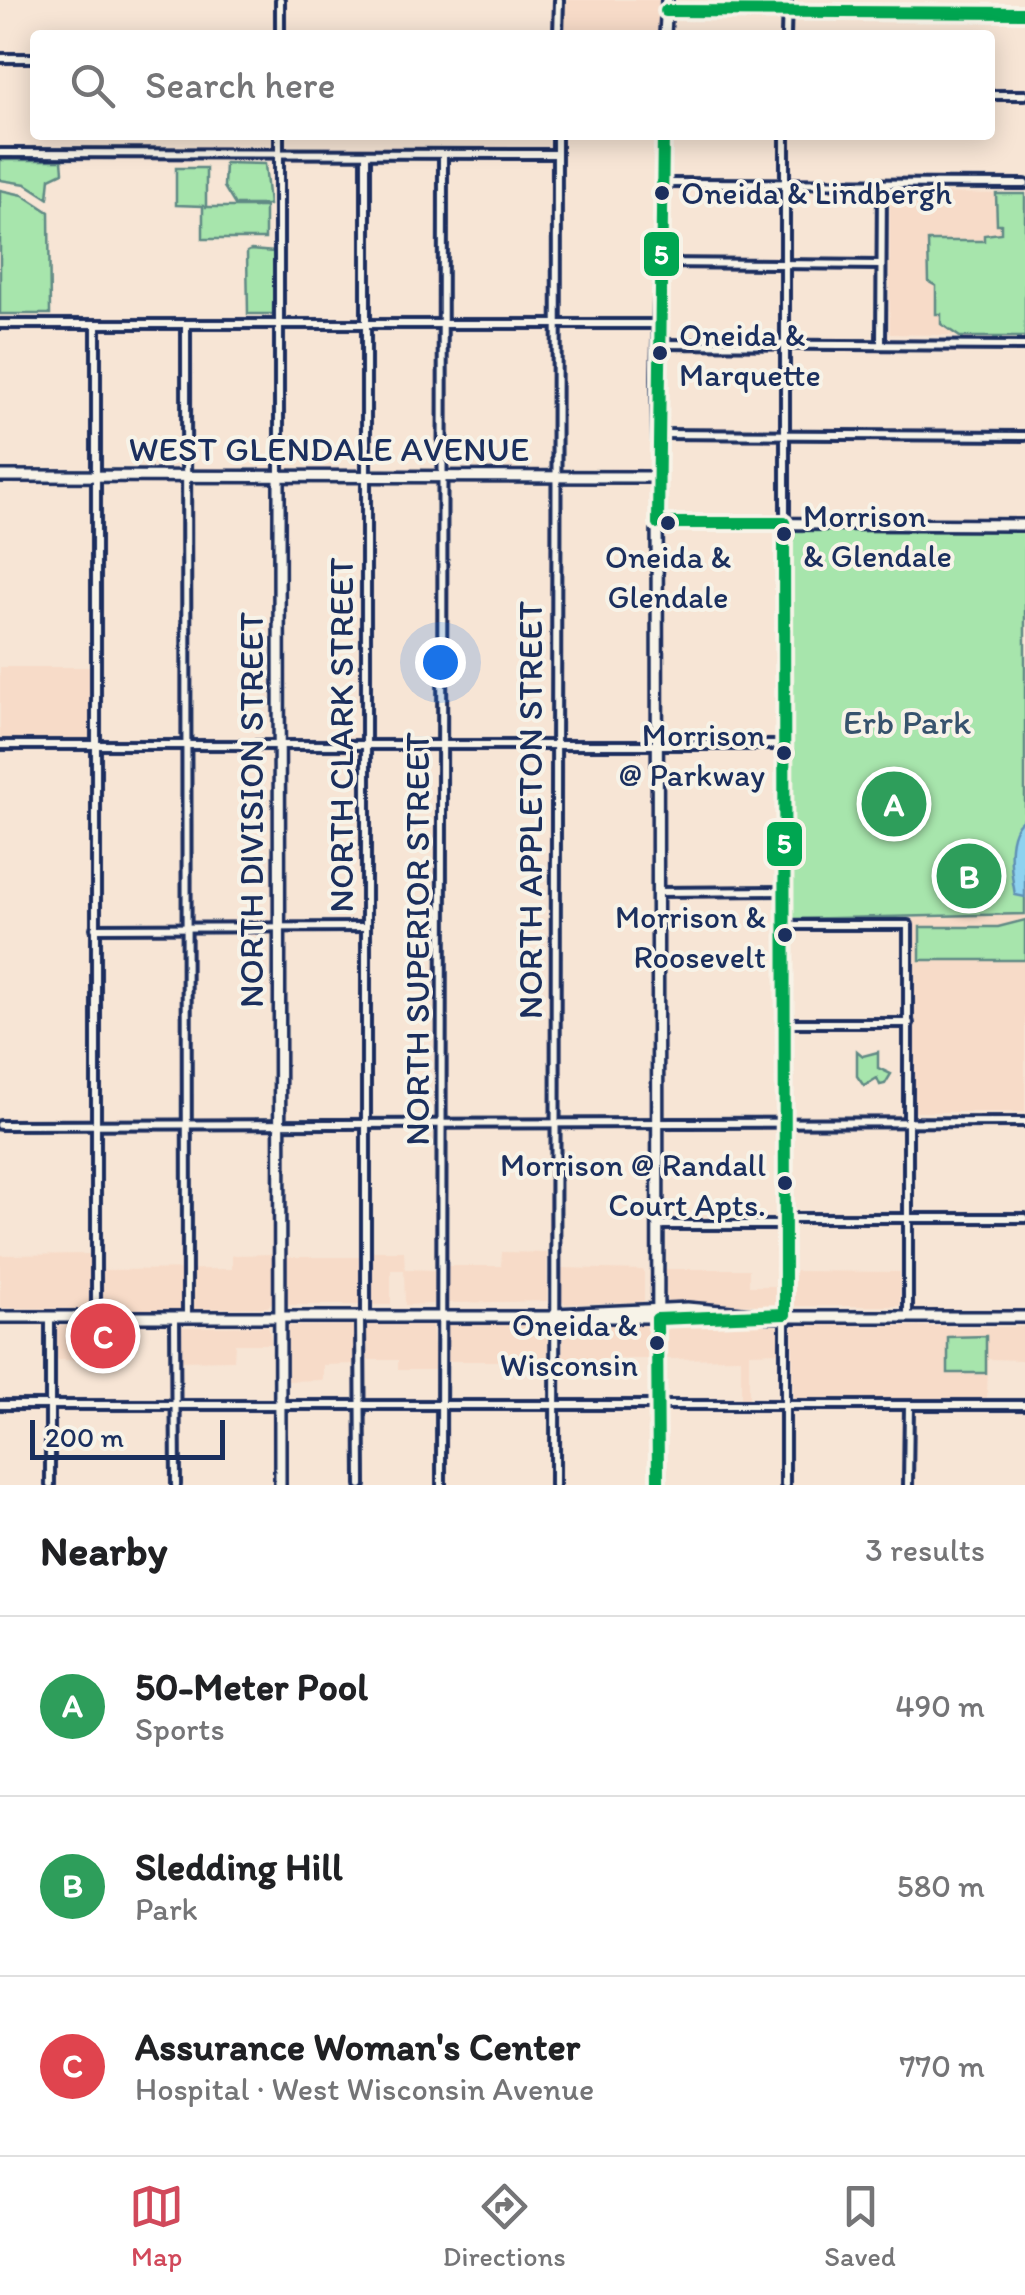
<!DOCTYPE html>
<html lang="en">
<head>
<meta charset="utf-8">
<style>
	:root { --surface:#fff; --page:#f6f6f6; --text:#202124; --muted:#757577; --line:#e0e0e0; --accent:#d1495b }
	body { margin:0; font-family:Itim,sans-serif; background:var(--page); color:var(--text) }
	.scale { position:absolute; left:30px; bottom:25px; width:195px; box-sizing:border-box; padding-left:10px; border:5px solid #1b2f5e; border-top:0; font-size:28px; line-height:35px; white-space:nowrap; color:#1b2f5e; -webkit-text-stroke:8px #f7f3e8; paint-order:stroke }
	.you { position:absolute; left:440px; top:662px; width:35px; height:35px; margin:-25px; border:8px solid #fff; border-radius:50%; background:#1a73e8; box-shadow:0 0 0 15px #1a73e833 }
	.badge { display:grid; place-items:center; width:65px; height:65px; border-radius:50%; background:var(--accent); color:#fff; font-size:32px; font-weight:700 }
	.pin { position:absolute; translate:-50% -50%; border:5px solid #fff; box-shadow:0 2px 10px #0006 }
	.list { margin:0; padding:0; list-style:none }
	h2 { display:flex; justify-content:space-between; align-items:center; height:130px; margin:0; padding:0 40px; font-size:42px }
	h2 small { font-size:32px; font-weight:400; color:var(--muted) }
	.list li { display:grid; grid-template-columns:65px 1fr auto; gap:30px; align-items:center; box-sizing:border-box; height:180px; padding:0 40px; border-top:2px solid var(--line) }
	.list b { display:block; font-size:38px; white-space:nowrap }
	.list p { margin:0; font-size:32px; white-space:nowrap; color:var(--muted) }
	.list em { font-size:32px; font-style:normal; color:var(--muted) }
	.icon { flex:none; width:55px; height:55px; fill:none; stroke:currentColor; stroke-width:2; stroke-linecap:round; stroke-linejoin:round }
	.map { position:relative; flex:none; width:1025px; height:1485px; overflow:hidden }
	.search { position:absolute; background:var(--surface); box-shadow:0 5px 25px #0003; left:30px; right:30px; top:30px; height:110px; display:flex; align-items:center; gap:25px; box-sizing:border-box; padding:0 35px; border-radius:10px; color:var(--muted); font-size:38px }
	.sheet { height:670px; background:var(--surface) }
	nav { display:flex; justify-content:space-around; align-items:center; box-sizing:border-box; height:140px; border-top:2px solid var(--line); background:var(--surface); font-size:28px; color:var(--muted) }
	nav a { display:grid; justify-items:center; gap:5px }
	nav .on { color:var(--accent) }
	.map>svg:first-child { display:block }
</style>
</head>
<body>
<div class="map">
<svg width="1025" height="1485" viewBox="0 0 1025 1485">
	<rect width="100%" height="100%" fill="#f7e5d5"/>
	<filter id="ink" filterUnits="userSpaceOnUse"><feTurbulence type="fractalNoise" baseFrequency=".01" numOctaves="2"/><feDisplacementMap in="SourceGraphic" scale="20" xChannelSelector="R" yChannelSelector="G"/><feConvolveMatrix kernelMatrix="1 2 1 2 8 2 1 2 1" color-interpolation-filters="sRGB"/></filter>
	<g filter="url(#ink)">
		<g fill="#f7dbc8">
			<path d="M565,0H659L658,35H565Z"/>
			<path d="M890,193L1025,194V337L890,334Z"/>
			<rect x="0" y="667" width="90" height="72"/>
			<path d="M914,913L1025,914V1112H914Z"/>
			<path d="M371,1251H404L405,1269L435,1270L434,1304L405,1305L404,1270H391V1305H287L284,1257H370Z"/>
			<path d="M502,1252L547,1253V1301L446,1303L444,1266H501Z"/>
			<path d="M91,1254L92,1270L232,1269V1255L274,1254L273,1301L268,1307L166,1310L0,1308V1255Z"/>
			<path d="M559,1268L644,1270V1302L566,1304L561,1301Z"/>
			<path d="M664,1269H749V1286H779V1305L667,1303Z"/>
			<path d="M791,1271L900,1272V1306H792Z"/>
			<path d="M451,1322L542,1323L547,1327L549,1373L512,1372V1361H445L447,1326Z"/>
			<path d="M642,1324L648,1329V1359H601L599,1377L563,1376V1330L567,1326Z"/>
			<path d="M350,1325L356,1328V1364L323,1365V1380L285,1381L288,1326Z"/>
			<path d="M367,1325H432L436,1370H398V1360H364Z"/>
			<path d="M774,1325L778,1327L779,1352L749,1353V1398H741V1358L666,1359L667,1330L672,1326Z"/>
			<path d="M793,1325L1025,1327V1360L988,1359L987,1399H793Z"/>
			<path d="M59,1326H129L130,1361L55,1360V1329Z"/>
			<path d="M268,1326L272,1344H235L234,1360L178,1361L182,1327Z"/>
		</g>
		<g fill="#a7e5ac" stroke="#618a85" stroke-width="2.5">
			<path d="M0,160H62L63,172L50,178L48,198L26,184L0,180Z"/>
			<path d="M225,163L265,164L269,205H235L224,187Z"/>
			<path d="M176,168H206V207H265V239H203V206L176,205Z"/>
			<path d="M0,190L23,195L49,212L50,314H0Z"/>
			<path d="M996,194H1025V337H960L941,324V314H936V286L929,282L928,241H984V235L1001,233V224H997Z"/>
			<path d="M251,250L274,252L273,314H248L247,252Z"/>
			<path d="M789,531H1025V914L789,919Z"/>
			<path d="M1025,920V960H920V927H998Z"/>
			<path d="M857,1051L863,1056L878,1052V1068L891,1074L885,1084L880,1085L877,1078L864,1086L857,1076Z"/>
			<path d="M986,1336V1373H948V1337Z"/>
		</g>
		<g fill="#8ed2ef" stroke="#6091b5" stroke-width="2.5">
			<path d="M898,778L915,787L889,830L873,821Z"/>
			<path d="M1025,818V897L1015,895C1011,873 1004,831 1025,818Z"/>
		</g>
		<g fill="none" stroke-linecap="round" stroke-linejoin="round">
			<defs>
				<g id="street">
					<path d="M666,11L1025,13"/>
					<path d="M280,35V0"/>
					<path d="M558,35L559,0"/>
					<path d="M786,35L787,0"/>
					<path d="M0,58H35"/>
					<path d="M990,95H1025"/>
					<path d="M0,153L556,154"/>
					<path d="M366,154V1315"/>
					<path d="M661,183L1025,184"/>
					<path d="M660,263L881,265"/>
					<path d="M0,324H658"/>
					<path d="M186,324L187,1316"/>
					<path d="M658,344L1025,346"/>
					<path d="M881,344L882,184"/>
					<path d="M657,434L1025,436"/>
					<path d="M279,476V135"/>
					<path d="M0,745H784"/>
					<path d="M659,892L784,891"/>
					<path d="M784,925H908V1315"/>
					<path d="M95,928L365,927"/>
					<path d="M784,1023H909"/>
					<path d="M0,1125L1025,1122"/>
					<path d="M785,1218H1025"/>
					<path d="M658,1225H785"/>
					<path d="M96,1316V324"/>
					<path d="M175,1316L176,1485"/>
					<path d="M360,1316L361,1485"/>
					<path d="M0,1405H1025"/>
					<path d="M50,1485V1316"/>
					<path d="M441,1485L443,154"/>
					<path d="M555,1485L557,135"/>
					<path d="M785,1485V135"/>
					<path d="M908,1485L909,1405"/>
				</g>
				<g id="secondary">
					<path d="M665,35L667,0"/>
					<path d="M0,476L658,477"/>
					<path d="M279,476L280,1485"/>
					<path d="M658,523L1025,525"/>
					<path d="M555,1314L687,1308L754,1314"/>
					<path d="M0,1317H1025"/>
					<path d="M658,1485L657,379L663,135"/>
				</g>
			</defs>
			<use href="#street" stroke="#1b2f5e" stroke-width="14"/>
			<use href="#secondary" stroke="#1b2f5e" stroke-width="16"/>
			<use href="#street" stroke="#f7f3e8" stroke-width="6"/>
			<use href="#secondary" stroke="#f7f3e8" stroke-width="9"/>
			<defs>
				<g id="bus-1">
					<path d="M666,11L1025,13"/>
					<path d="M658,523L663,135"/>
					<path d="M658,523H784"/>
					<path d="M784,523L785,1314"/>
					<path d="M657,1319L658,1485"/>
					<path d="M657,1319L785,1314"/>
				</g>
			</defs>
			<use href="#bus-1" stroke="#f7f3e8" stroke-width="20"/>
			<use href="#bus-1" stroke="#00a651" stroke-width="12"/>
		</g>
	</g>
	<g fill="#1b2f5e" stroke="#f7f3e8" stroke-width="4">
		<circle cx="662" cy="193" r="9"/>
		<circle cx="660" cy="353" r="9"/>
		<circle cx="668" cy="523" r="9"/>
		<circle cx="784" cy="534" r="9"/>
		<circle cx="784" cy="753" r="9"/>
		<circle cx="785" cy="935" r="9"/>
		<circle cx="785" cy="1183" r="9"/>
		<circle cx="657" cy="1343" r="9"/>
	</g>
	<g text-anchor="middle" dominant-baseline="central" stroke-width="8" stroke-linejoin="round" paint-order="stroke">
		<g font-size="32" fill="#1b2f5e" stroke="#f7f3e8" text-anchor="end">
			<text x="681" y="193" text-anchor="start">Oneida &amp; Lindbergh</text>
			<text x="679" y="335" text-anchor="start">Oneida &amp;<tspan x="679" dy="40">Marquette</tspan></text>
			<text x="803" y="516" text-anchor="start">Morrison<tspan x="803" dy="40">&amp; Glendale</tspan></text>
			<text x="668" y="557" text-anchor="middle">Oneida &amp;<tspan x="668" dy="40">Glendale</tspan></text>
			<text x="765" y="735">Morrison<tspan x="765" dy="40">@ Parkway</tspan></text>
			<text x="766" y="917">Morrison &amp;<tspan x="766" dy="40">Roosevelt</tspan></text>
			<text x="766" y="1165">Morrison @ Randall<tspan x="766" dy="40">Court Apts.</tspan></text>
			<text x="638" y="1325">Oneida &amp;<tspan x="638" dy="40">Wisconsin</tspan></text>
		</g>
		<g font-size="35" fill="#1b2f5e" stroke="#f7f3e8">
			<text x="329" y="449">WEST GLENDALE AVENUE</text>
			<text transform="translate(341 735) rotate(-90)">NORTH CLARK STREET</text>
			<text transform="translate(251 810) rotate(-90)">NORTH DIVISION STREET</text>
			<text transform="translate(530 810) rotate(-90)">NORTH APPLETON STREET</text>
			<text transform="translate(417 939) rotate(-90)">NORTH SUPERIOR STREET</text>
		</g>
		<g font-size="35" fill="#37536e" stroke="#f7f3e8">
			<text x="907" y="722">Erb Park</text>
		</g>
	</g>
	<g stroke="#f7f3e8" stroke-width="4">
		<rect x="642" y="230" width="39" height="48" rx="10" fill="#00a651"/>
		<rect x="765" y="820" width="39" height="48" rx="10" fill="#00a651"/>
	</g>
	<g font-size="28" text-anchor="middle" font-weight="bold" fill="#fff">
		<text x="661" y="264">5</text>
		<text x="784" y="853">5</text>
	</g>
</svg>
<div class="scale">200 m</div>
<div class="you"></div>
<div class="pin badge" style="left:894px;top:804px;background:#2e9e5b">A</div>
<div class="pin badge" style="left:969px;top:876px;background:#2e9e5b">B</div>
<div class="pin badge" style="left:103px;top:1336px;background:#e0444e">C</div>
<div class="search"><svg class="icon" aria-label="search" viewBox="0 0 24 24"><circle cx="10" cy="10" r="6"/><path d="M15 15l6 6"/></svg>Search here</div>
</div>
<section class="sheet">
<h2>Nearby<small>3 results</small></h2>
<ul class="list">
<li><span class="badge" style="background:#2e9e5b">A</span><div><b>50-Meter Pool</b><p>Sports</p></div><em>490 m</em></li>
<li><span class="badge" style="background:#2e9e5b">B</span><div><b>Sledding Hill</b><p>Park</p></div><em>580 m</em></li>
<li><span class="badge" style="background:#e0444e">C</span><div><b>Assurance Woman's Center</b><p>Hospital · West Wisconsin Avenue</p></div><em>770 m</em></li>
</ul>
</section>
<nav>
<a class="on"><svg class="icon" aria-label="map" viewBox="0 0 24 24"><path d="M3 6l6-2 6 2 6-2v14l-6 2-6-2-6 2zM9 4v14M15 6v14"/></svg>Map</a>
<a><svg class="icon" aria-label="directions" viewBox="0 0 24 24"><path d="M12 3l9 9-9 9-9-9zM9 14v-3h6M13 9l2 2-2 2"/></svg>Directions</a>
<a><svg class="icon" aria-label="saved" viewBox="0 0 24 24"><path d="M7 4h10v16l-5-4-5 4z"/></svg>Saved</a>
</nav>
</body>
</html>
